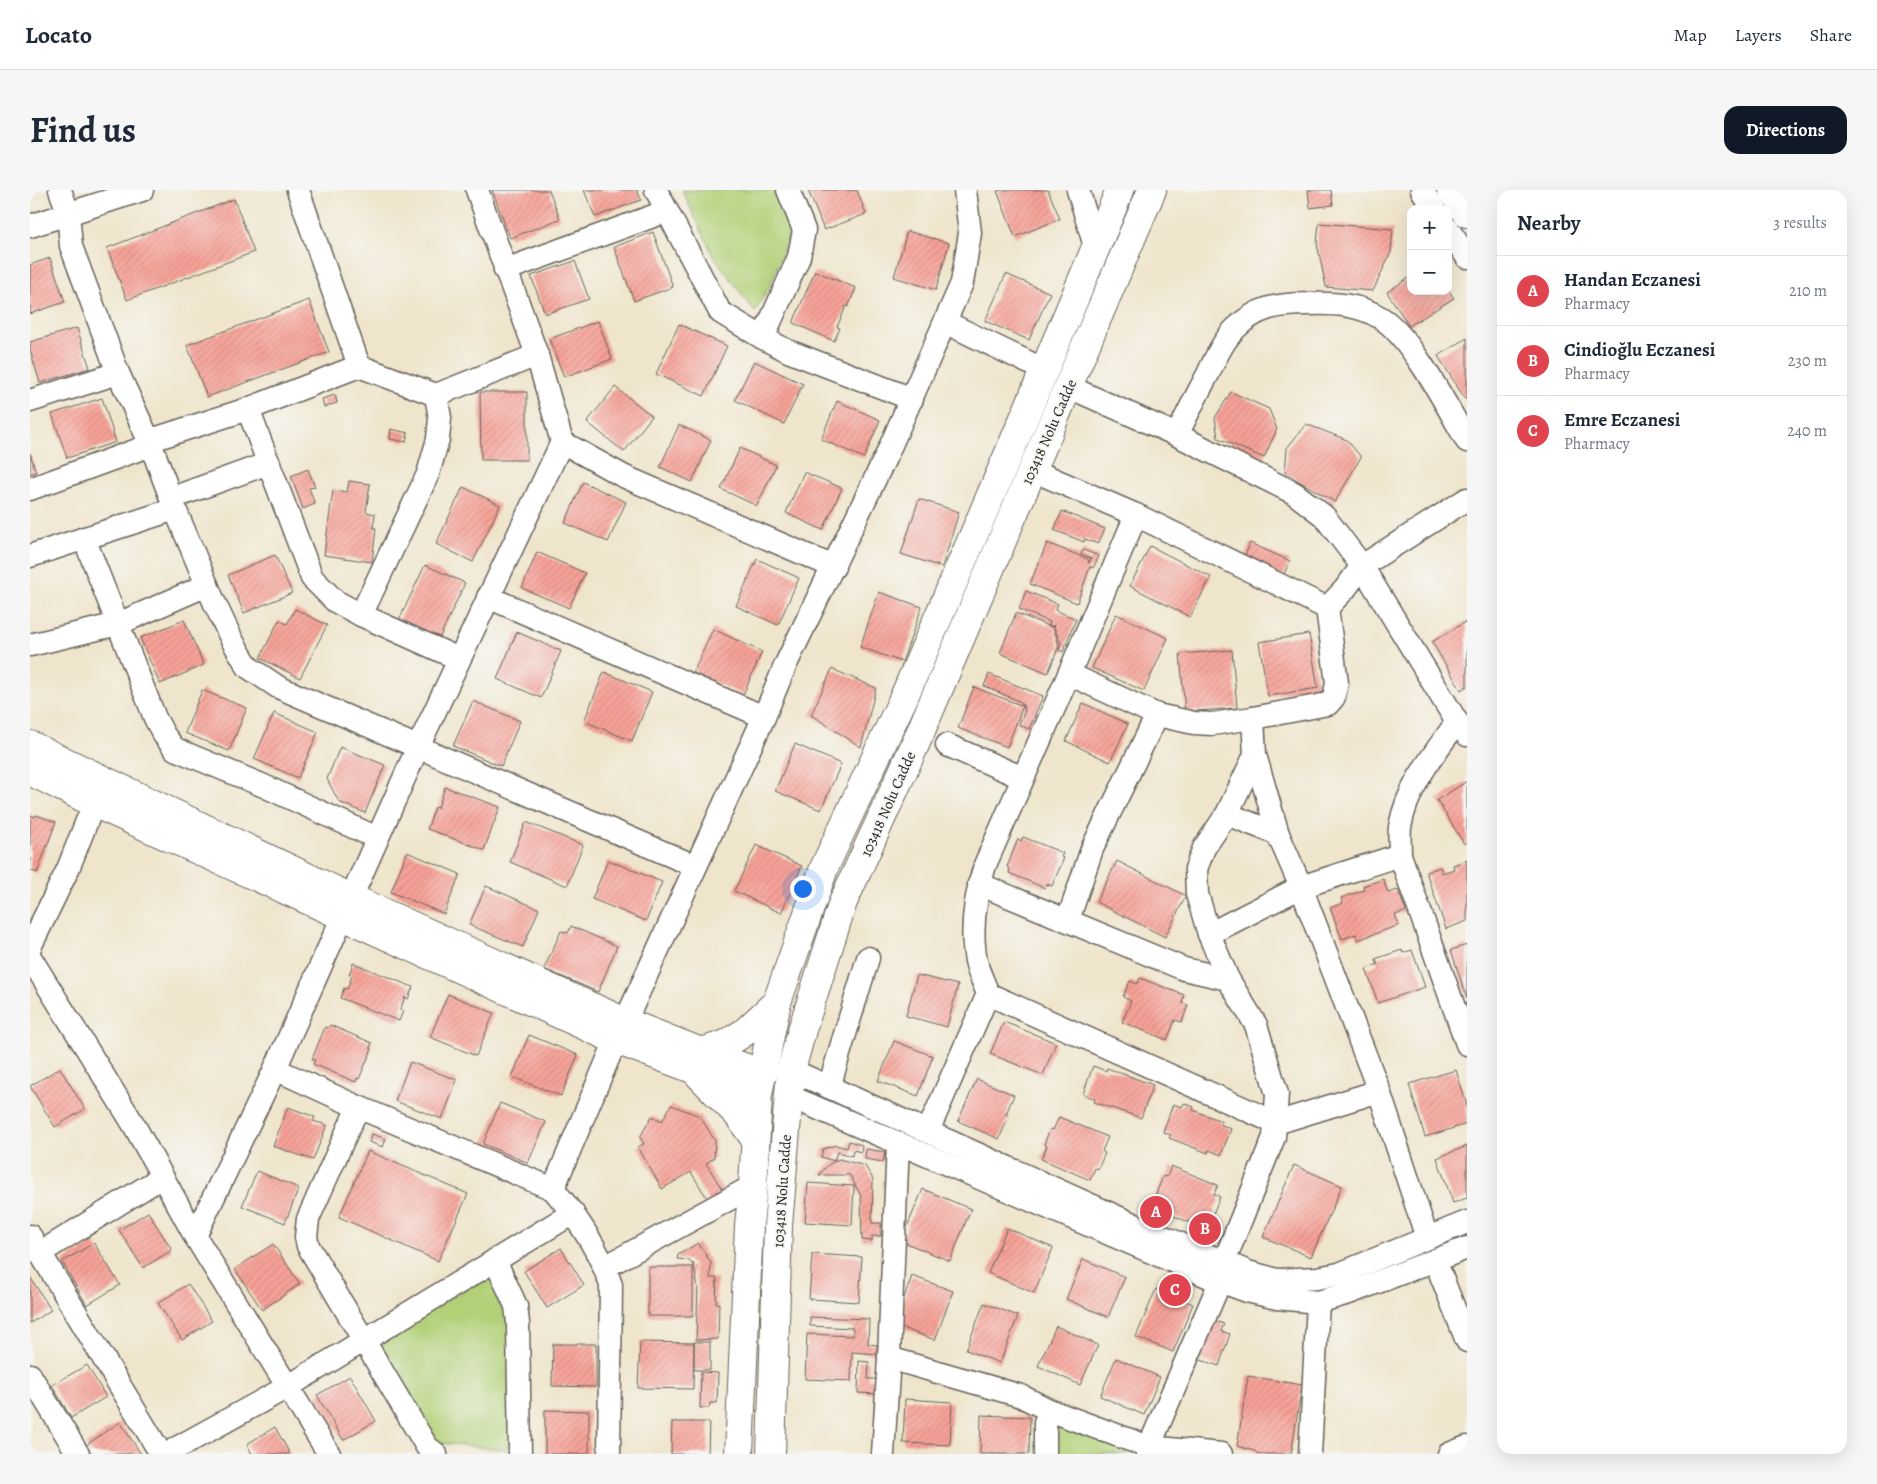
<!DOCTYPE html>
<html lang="en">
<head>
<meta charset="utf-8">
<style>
	:root { --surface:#fff; --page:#f6f6f7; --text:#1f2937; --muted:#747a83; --line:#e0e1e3; --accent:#111827 }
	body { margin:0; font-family:Alegreya,serif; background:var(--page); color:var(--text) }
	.controls { position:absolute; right:15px; top:15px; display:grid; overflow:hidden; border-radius:10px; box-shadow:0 5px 20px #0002 }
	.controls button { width:45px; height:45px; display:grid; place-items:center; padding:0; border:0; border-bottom:1px solid var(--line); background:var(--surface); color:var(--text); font:25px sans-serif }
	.you { position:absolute; left:772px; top:698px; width:18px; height:18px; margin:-12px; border:4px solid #fff; border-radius:50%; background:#1a73e8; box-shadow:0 0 0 8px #1a73e833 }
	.badge { display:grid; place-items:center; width:32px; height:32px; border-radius:50%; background:var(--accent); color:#fff; font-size:16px; font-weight:700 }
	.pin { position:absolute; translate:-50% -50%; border:2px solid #fff; box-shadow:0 1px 5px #0006 }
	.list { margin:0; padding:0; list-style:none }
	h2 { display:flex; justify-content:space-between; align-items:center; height:65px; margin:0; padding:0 20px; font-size:21px }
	h2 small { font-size:16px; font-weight:400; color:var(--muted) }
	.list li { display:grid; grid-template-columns:32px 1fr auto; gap:15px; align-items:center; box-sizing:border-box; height:70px; padding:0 20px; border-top:1px solid var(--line) }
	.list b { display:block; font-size:19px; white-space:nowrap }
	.list p { margin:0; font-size:16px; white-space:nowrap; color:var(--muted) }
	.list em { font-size:16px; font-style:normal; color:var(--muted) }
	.map { position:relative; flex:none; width:1437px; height:1264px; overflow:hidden; border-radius:15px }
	header { display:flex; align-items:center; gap:30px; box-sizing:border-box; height:70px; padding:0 25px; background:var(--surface); border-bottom:1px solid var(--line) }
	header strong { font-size:24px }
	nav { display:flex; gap:28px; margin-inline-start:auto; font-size:18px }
	.intro { display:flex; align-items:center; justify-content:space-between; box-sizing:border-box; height:120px; padding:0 30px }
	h1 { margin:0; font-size:35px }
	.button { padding:12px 22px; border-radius:15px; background:var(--accent); color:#fff; font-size:18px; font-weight:700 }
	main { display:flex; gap:30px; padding:0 30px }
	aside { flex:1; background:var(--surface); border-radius:15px; box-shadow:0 5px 20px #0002 }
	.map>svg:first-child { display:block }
</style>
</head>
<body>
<header>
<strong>Locato</strong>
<nav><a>Map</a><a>Layers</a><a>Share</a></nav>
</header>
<div class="intro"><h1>Find us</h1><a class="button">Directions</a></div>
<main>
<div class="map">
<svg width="1437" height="1264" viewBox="0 0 1437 1264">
	<defs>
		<pattern id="building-hatch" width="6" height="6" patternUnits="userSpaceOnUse" patternTransform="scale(1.25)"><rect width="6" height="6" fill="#f7a298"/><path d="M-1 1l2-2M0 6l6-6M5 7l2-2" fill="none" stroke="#d38b82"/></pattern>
	</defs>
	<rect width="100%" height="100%" fill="#f6f6f2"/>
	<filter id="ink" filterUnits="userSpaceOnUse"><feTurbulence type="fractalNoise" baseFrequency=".02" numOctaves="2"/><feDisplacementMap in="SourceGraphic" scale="10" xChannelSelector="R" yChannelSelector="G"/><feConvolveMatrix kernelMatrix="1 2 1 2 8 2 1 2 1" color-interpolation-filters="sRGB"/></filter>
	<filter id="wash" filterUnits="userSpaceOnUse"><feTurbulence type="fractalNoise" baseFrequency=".0096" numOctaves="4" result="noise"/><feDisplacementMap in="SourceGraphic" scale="20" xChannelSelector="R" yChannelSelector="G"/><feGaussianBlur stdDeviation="1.12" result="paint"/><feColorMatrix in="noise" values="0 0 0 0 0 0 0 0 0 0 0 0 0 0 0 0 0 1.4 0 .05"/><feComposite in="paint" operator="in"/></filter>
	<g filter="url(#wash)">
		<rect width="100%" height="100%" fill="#efe5cc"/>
		<g fill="#b1d077" stroke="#66764a">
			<path d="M652,0H749L761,41L741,93L725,122L683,65Z"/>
			<path d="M465,1083L481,1125L483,1250L477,1260L411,1253L405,1248L343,1150Z"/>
			<path d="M1025,1237L1080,1251L1099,1264H1024Z"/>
		</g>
		<g id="blocks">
			<g fill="url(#building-hatch)">
				<path d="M462,0H519L530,29L480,48Z"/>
				<path d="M554,0H607L611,10L565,27Z"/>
				<path d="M778,0H827L836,24L794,40Z"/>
				<path d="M970,0H1018L1030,29L985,47L967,1Z"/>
				<path d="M1278,0H1301L1303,15L1280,18Z"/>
				<path d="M204,9L224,62L97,110L77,58Z"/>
				<path d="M1289,33L1363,39L1361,62L1343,101L1296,97L1287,54Z"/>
				<path d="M877,41L919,53L906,100L864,87Z"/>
				<path d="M623,42L643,97L604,111L584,57Z"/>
				<path d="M20,68L35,112L0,124V75Z"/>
				<path d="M545,71L559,109L515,124L501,86Z"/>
				<path d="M785,81L826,98L818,117L816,116L807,137L810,138L804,151L763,133Z"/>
				<path d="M976,84L1020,103L999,150L955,131Z"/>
				<path d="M1381,86V101H1419L1424,108L1379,136L1357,102Z"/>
				<path d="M279,110L299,162L177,207L157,155Z"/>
				<path d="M568,131L582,169L534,187L519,149Z"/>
				<path d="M649,134L697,156L674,206L626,184Z"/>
				<path d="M47,138L60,178L10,193L0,160V152Z"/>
				<path d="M1437,148V207L1435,209L1408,166Z"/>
				<path d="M724,171L773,194L754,234L705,210Z"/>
				<path d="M585,197L622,226L594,262L557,232Z"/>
				<path d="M450,202H497V270H451Z"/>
				<path d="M1201,202L1239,219L1247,239L1234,268L1188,248L1185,228Z"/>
				<path d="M305,205L307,213L294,217L292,209Z"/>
				<path d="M72,208L86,252L37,268L22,224Z"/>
				<path d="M807,211L850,230L834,268L791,249Z"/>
				<path d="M1276,234L1317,250L1331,267L1305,312L1255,283L1257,258Z"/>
				<path d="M649,235L681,250L662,292L630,277Z"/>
				<path d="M361,239L378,243L376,252L360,249Z"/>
				<path d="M710,258L746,275L727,316L691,299Z"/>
				<path d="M0,263L6,282L0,284Z"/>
				<path d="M278,279L285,297L279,298L285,314L273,319L261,286Z"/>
				<path d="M774,282L812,298L793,340L756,323Z"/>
				<path d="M319,291L340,294L336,322L345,324L343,338H346L342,372L294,365L303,300L317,302Z"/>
				<path d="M553,292L596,312L578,352L535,333Z"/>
				<path d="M433,297L470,315L443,372L406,354Z"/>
				<path d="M889,309L929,322L912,377L871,364Z"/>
				<path d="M1032,321L1075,339L1068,354L1055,349L1054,352L1024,340Z"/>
				<path d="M1017,353L1058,369L1059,373L1061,368L1051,364L1053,360L1069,366L1063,378L1060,377L1047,413L1000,394Z"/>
				<path d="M1220,353L1260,371L1253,386L1214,368Z"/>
				<path d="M1120,356L1181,387L1160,427L1100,396Z"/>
				<path d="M507,362L555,383L539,418L492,398Z"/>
				<path d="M245,365L262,403L214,423L198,385Z"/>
				<path d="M727,369L769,388L748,435L706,416Z"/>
				<path d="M395,375L435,393L409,449L369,430Z"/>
				<path d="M996,401L1028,414L1025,420L1046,429L1033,462L1029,460L1031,454L1023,435V437L1019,435L1020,432L989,419Z"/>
				<path d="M849,402L892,417L872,472L830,457Z"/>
				<path d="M265,419L297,435L270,488L230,468L249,430L257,434Z"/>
				<path d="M986,423L1024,438L1029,456L1018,483L970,463Z"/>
				<path d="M1086,424L1138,448L1114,501L1062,478Z"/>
				<path d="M154,430L174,475L130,494L110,448Z"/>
				<path d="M1437,431V496L1431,500L1402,452Z"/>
				<path d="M683,439L732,462L713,505L663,483Z"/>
				<path d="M487,442L531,461L511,508L467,489Z"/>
				<path d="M1279,444L1288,498L1238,506L1229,452Z"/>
				<path d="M1202,460L1207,518L1155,522L1150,464Z"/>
				<path d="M802,479L846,498L831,557L781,525Z"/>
				<path d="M574,482L622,502L602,551L554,531Z"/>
				<path d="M959,484L1013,506L999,539L989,535L995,520L991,512L954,496Z"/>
				<path d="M944,497L993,516L977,557L928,538Z"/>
				<path d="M172,500L217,518L199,561L155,543Z"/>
				<path d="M443,511L490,531L471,576L423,556Z"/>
				<path d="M1053,513L1098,534L1080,572L1036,551Z"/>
				<path d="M244,523L288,542L268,588L224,569Z"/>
				<path d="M765,554L811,574L791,620L745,601Z"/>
				<path d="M310,557L355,575L335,623L309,612L297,589Z"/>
				<path d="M1437,591V652L1434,654L1407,610Z"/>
				<path d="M415,597L470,617L454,660L397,639L405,617L408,618Z"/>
				<path d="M0,625L5,627L6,625L26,632L7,683L0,680Z"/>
				<path d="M496,632L553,655L537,696L480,672Z"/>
				<path d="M993,647L1033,663L1031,667L1034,668L1022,696L1017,694L1015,698L979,683L980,679L977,677L988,649L991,651Z"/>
				<path d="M726,655L772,676L751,723L704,701Z"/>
				<path d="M377,662L430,684L414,724L361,702Z"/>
				<path d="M578,670L632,692L616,731L562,709Z"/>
				<path d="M1437,670V731L1416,739L1396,682L1410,677L1412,683L1424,679L1423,675Z"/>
				<path d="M1087,671L1156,706L1135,747L1066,712Z"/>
				<path d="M1353,689L1358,703L1368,700L1376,721L1365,725L1369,735L1328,750L1326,744L1312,749L1300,718L1313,713L1311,708L1334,700L1333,696Z"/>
				<path d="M456,696L509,719L493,757L439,735Z"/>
				<path d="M541,736L587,756L568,802L514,779L531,741L538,743Z"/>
				<path d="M1437,755V809L1421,760Z"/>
				<path d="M1372,760L1373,763L1382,760L1395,797L1348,813L1336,779L1348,774L1345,769Z"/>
				<path d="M323,773L383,797L378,809L375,807L370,820L373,821L369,831L310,808L314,798L317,799L322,786L319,785Z"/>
				<path d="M887,785L928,795L917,837L876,826Z"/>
				<path d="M1110,788L1154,805L1152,813L1158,815L1152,832L1145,830L1137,850L1092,832L1101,811L1093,807L1100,791L1107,794Z"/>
				<path d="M418,804L464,823L446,866L400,847Z"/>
				<path d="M974,832L1026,853L1013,885L960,864Z"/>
				<path d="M300,835L342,853L340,858L342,859L329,889L327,888L326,892L283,874L285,870L282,869L295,837L298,838Z"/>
				<path d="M499,845L548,865L531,906L482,887Z"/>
				<path d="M864,851L903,866L888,906L848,891Z"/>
				<path d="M380,872L427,890L412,929L365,911Z"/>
				<path d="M1063,876L1076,881L1077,878L1123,895L1111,928L1064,912L1065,909L1053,904Z"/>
				<path d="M30,878L55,919L25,937L0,896Z"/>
				<path d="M1426,880L1437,915V934L1395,947L1379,894Z"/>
				<path d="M947,889L984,905L976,924L979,926L969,949L928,931Z"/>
				<path d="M470,913L516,932L498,973L453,954Z"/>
				<path d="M1154,913L1164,917L1163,920L1191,931L1190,934L1201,939L1191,965L1179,960L1178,963L1139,948L1141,945L1133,942L1143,914L1152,917Z"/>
				<path d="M641,915L670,926L685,951L684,968L676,973L695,1004L680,1013L661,982L632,999L608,957L614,954L610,947L622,926L632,931Z"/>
				<path d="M258,917L285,927L283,931L297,935L283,970L243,956Z"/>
				<path d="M1029,927L1078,947L1072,961L1075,963L1068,979L1065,978L1060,990L1011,969L1017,956L1014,954L1020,939L1023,940Z"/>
				<path d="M342,944L356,949L353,957L339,952Z"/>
				<path d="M819,951L832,955L831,962L823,960L822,966L807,962L804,971L791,967L793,959L806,955L817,958Z"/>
				<path d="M1437,956V1008L1423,1013L1407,968Z"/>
				<path d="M836,959L855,962L853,972L835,969Z"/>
				<path d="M338,961L438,1004L408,1071L309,1027Z"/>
				<path d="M809,969L835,976L843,989L842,1033H851V1046H842V1051L832,1050L831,1006L820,985H789L798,975Z"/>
				<path d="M1264,975L1312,996L1281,1067L1233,1047Z"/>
				<path d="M1141,976L1188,995L1184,1004L1190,1007L1179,1033L1174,1030L1171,1037L1124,1018L1127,1010L1124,1009L1133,986L1137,987Z"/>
				<path d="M227,981L269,998L255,1033L212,1016Z"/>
				<path d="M778,993L824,996L822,1035L775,1032Z"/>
				<path d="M893,999L941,1019L920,1071L871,1051Z"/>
				<path d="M118,1022L142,1060L113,1078L89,1040Z"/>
				<path d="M977,1038L1023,1058L1004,1103L958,1083Z"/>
				<path d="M64,1053L90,1095L57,1115L32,1072Z"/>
				<path d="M668,1053L681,1073L680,1088H687L686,1113H689L688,1149L666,1150L668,1097L663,1073V1075L658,1070L647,1069L648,1065Z"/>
				<path d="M243,1054L270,1094L232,1120L205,1079Z"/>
				<path d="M531,1058L554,1095L517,1118L494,1081Z"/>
				<path d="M782,1064L832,1067L829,1112L779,1109Z"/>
				<path d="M1053,1069L1095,1087L1078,1127L1036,1109Z"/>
				<rect x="618" y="1077" width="45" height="49"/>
				<path d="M882,1086L923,1101L905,1150L864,1135Z"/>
				<path d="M0,1087L21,1120L0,1133Z"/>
				<path d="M158,1094L182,1131L152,1150L128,1113Z"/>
				<path d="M1126,1099L1163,1114L1143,1162L1106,1147Z"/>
				<path d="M954,1113L988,1126L970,1173L936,1160Z"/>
				<path d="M780,1127L839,1129L838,1154L847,1155V1164L822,1162L821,1191L775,1189L777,1144L823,1146V1138L780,1136Z"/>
				<path d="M1179,1129L1194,1134L1191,1141L1200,1144L1189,1176L1165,1168Z"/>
				<path d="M1026,1136L1068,1155L1050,1195L1008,1176Z"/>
				<path d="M610,1152L664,1153L663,1199L608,1198Z"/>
				<rect x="664" y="1152" width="16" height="28"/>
				<path d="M523,1154H566V1197L522,1196Z"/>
				<path d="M1086,1168L1130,1187L1114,1225L1070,1206Z"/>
				<path d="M829,1171L839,1172L838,1189H846V1204L828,1203Z"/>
				<path d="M57,1175L76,1207L41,1228L22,1195Z"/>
				<path d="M671,1182L688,1183L687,1213H680L679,1218H670Z"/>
				<path d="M320,1186L346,1231L313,1250L287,1205Z"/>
				<path d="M1218,1186L1272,1195L1261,1264H1229L1224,1261L1207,1256Z"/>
				<path d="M875,1209L922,1212L920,1255L873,1253Z"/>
				<path d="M515,1220L559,1221V1264H515Z"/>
				<path d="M951,1225L1000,1227L999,1264H950Z"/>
				<path d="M90,1232L111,1264H62L56,1255Z"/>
				<path d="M642,1232H679L678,1264H641Z"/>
				<path d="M245,1237L260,1264H222L217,1254Z"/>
			</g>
		</g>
	</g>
	<g filter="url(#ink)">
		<use href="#blocks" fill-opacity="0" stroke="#66625a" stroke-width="1"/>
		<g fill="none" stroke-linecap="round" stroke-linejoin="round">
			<defs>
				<g id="minor">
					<path d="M30,0L38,22L41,56L88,183L121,255L145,319L185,414L202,450L218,477L248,497L665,676"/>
					<path d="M268,0L329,176L406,205L507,165"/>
					<path d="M626,0L690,122L733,148L758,161L882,209"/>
					<path d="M1048,0L1065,56"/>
					<path d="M1392,0L1404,19"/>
					<path d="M0,36L112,0"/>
					<path d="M1418,39L1437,67"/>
					<path d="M475,80L637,21"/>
					<path d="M915,132L1014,180"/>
					<path d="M733,148L769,67L774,40L758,0"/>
					<path d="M1039,197L1147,245L1264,303L1294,326L1332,376L1427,532L1437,545"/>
					<path d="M0,211L88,183"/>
					<path d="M218,219L282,388L305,411L331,425L429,469"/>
					<path d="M1147,245C1157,225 1167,204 1178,184C1185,169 1193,151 1205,139C1227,117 1248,114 1278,114C1303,113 1329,114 1351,128C1380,145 1419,220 1437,251"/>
					<path d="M118,251L218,219L329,176"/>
					<path d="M532,252L593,286L804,377"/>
					<path d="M1002,280L1106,325L1297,418L1307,493L1304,507L1298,514L1223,528L1182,534L1164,533L1127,525L1039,484"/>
					<path d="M0,299L121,255"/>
					<path d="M142,308L239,273"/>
					<path d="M54,348L125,528L134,545L145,559L234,596L347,648"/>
					<path d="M0,366L145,319"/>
					<path d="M458,407L734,527"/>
					<path d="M1297,418L1315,399L1332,376L1437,309"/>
					<path d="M331,425L398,284L408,249L410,228L406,205"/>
					<path d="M0,455L88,434L177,395"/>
					<path d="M1223,528L1225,565L1248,644L1271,697L1349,901L1397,1048"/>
					<path d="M1427,532C1404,564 1377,597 1370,637C1369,646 1370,656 1370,665L1437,854"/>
					<path d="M917,555L993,588"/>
					<path d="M1197,624L1248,644"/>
					<path d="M949,694L1154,779L1198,789"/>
					<path d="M1038,730L1062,659L1127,525"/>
					<path d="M1179,744L1271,697L1370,665"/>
					<path d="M0,757L38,679L64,613"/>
					<path d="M0,767L104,935L165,1046L299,1264"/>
					<path d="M958,804L1246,933L1349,901"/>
					<path d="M595,832L734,527L755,476L857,264L932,93L940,43L935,0"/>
					<path d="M245,879L328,917L523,999C547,1027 569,1060 581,1095L579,1264"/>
					<path d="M761,880L1105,1035L1218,1082L1247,1090L1287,1088L1309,1084L1437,1032"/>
					<path d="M799,897L838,768"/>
					<path d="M759,906L1184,1089L1217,1101L1247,1108L1288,1112L1319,1103L1437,1058"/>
					<path d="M328,917L278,1029L276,1047L278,1056L397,1257L406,1264"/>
					<path d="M898,941L958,804C955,796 951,787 948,779C939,746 945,707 955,675L1039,484L1106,325"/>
					<path d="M523,999L586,850"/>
					<path d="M0,1046L131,1264"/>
					<path d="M165,1046L245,879L388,557L532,252L507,165L447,0"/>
					<path d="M10,1063L132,987"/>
					<path d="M465,1070L486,1116L488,1133L490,1264"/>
					<path d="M1405,1070L1437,1151"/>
					<path d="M1194,1072L1244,947L1247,904L1226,835L1198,789L1179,744L1167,704L1166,679L1174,658L1197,624L1225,565"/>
					<path d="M575,1077L723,996"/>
					<path d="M859,1168L991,1206L1021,1221L1119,1257L1191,1264"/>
					<path d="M0,1185L48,1264"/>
					<path d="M140,1264L145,1259L259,1196L543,1023"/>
					<path d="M853,1264L859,1168L868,953"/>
					<path d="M1015,1264V1232L1021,1221"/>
					<path d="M1118,1264L1119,1257L1190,1092"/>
					<path d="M1280,1264L1288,1112"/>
					<path d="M1419,1264L1437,1257"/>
				</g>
				<g id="major">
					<path d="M1421,0L1437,23"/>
					<path d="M0,555L321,708L595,832L671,862L733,884"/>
					<path d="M0,581L64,613L586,850L728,904"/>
					<path d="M671,862L696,854L715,842L747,812"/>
					<path d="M669,885L708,925L725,949"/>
					<path d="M709,1264L719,1035L723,996L728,904L747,812L794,678L874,507L1000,214L1090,0"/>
					<path d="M741,1264L748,1036L761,880L772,840L813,712L884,557L1122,0"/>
				</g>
			</defs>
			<use href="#minor" stroke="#66625a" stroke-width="25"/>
			<use href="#major" stroke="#66625a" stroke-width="30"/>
			<use href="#minor" stroke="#fff" stroke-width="22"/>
			<use href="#major" stroke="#fff" stroke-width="28"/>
		</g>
	</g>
	<g text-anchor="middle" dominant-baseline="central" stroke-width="4" stroke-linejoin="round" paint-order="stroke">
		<g font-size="15" fill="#1c1c1c" stroke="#f6f6f2">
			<text transform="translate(1019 242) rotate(-66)">103418 Nolu Cadde</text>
			<text transform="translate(858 614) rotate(-66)">103418 Nolu Cadde</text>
			<text transform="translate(752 1001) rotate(-86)">103418 Nolu Cadde</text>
		</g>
	</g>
</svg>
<div class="controls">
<button>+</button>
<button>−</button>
</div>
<div class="you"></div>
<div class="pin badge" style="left:1126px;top:1022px;background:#e0444e">A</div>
<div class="pin badge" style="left:1175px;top:1039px;background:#e0444e">B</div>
<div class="pin badge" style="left:1145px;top:1100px;background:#e0444e">C</div>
</div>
<aside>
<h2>Nearby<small>3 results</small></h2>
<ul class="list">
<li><span class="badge" style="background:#e0444e">A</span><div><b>Handan Eczanesi</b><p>Pharmacy</p></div><em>210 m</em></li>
<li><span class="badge" style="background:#e0444e">B</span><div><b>Cindioğlu Eczanesi</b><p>Pharmacy</p></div><em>230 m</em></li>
<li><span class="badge" style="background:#e0444e">C</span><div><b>Emre Eczanesi</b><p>Pharmacy</p></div><em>240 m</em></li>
</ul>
</aside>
</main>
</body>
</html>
